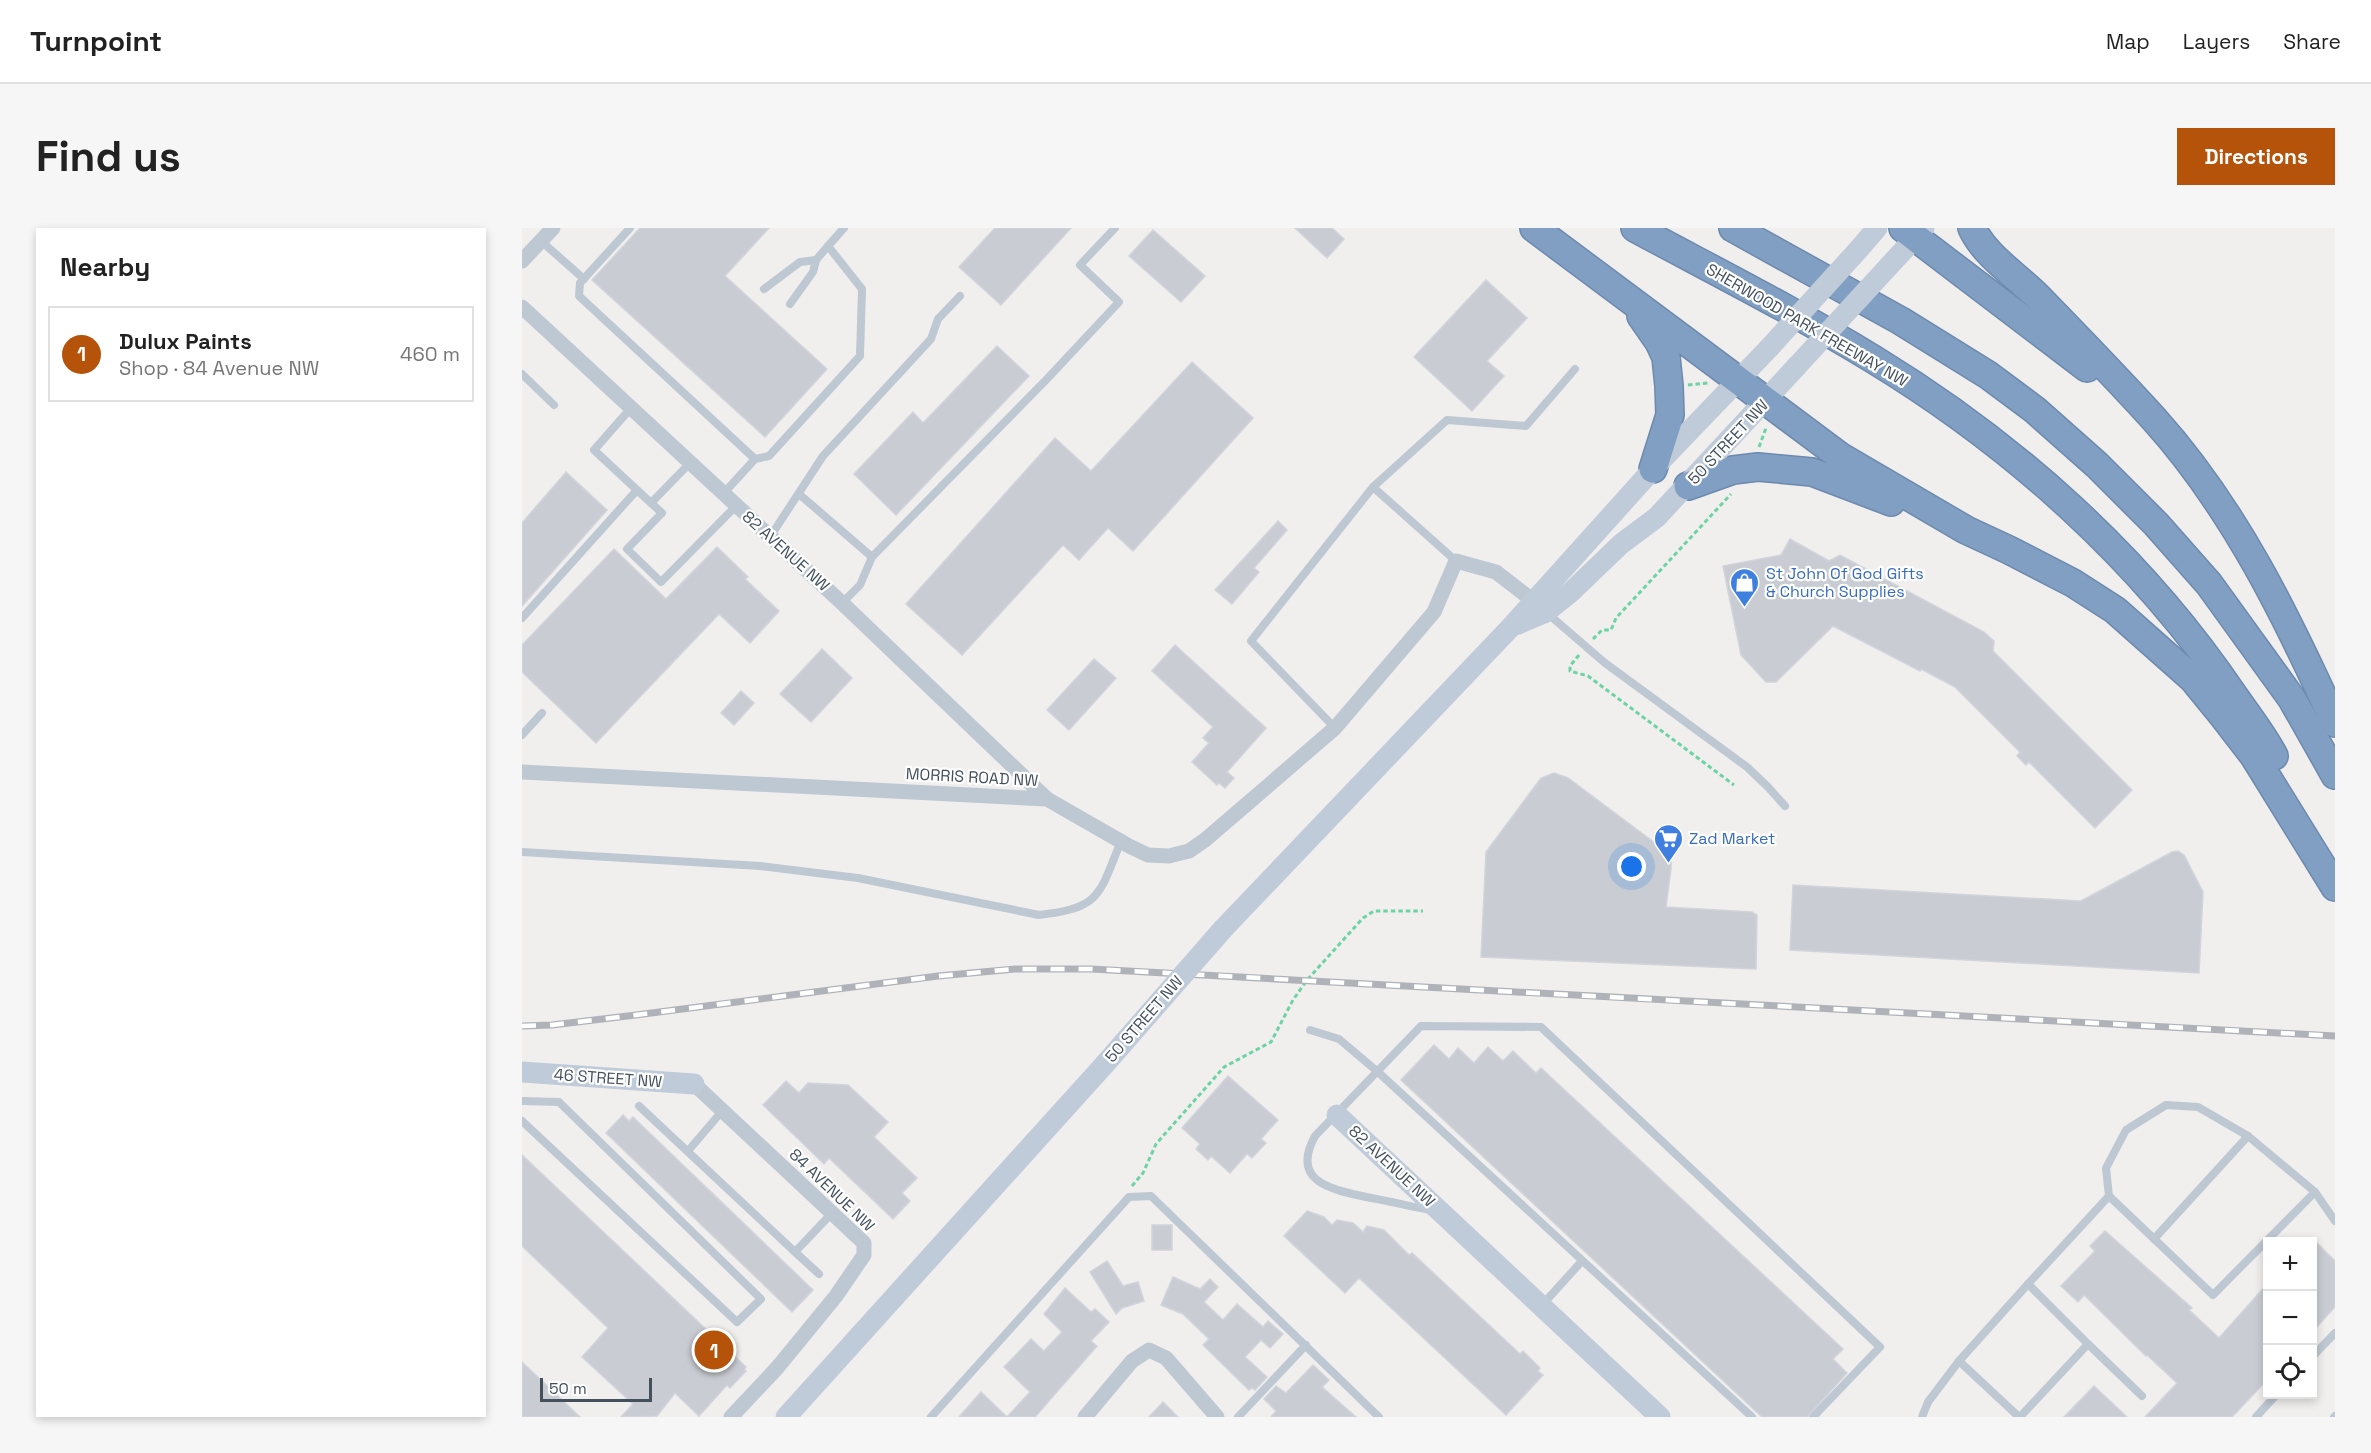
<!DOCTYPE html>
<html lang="en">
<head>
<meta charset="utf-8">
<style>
	:root { --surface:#fff; --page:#f6f6f6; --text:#222; --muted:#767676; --line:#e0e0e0; --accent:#b45309 }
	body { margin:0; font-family:"Space Grotesk",sans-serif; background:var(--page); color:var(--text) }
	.controls { position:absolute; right:18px; bottom:18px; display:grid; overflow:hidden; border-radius:0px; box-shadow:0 3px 9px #0003 }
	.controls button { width:54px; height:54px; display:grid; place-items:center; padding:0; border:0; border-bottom:2px solid var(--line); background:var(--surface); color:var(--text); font:30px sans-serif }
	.scale { position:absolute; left:18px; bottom:15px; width:112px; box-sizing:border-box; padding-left:6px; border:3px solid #44515d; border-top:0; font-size:16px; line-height:21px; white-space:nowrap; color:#44515d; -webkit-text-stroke:4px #fff; paint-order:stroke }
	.you { position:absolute; left:1110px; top:639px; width:21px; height:21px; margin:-15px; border:4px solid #fff; border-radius:50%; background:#1a73e8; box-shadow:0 0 0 9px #1a73e833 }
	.badge { display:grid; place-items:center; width:39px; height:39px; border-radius:50%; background:var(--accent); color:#fff; font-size:20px; font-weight:700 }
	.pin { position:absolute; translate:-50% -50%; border:3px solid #fff; box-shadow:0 2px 6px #0006 }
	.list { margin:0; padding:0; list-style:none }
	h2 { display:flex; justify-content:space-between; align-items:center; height:78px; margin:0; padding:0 24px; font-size:26px }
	h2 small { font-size:20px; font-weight:400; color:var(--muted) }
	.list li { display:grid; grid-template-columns:39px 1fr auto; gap:18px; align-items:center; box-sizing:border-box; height:96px; margin:0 12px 12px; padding:0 12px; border:2px solid var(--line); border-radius:0px }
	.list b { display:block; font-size:22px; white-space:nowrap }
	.list p { margin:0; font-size:20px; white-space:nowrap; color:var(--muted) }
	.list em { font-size:20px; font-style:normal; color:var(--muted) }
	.icon { flex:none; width:33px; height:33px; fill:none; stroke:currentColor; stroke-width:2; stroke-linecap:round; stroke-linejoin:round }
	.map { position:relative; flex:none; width:1813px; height:1189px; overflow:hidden; border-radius:0px }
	header { display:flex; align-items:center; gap:36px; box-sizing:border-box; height:84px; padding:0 30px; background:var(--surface); border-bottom:2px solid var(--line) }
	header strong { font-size:28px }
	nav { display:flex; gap:33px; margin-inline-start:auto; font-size:21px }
	.intro { display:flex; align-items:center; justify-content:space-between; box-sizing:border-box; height:144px; padding:0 36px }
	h1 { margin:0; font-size:42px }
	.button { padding:15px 27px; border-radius:0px; background:var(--accent); color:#fff; font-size:21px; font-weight:700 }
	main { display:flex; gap:36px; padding:0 36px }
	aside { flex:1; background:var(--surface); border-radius:0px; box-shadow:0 3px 9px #0003 }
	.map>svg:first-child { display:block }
</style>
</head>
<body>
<header>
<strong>Turnpoint</strong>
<nav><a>Map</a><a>Layers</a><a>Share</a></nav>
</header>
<div class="intro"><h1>Find us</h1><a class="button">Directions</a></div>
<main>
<aside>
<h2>Nearby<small></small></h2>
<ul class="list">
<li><span class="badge">1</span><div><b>Dulux Paints</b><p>Shop · 84 Avenue NW</p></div><em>460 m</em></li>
</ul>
</aside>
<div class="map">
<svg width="1813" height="1189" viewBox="0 0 1813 1189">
	<rect width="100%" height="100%" fill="#f1eeee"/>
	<g fill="#c9cdd3" stroke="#d1d4da" stroke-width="1.5">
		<path d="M118,0H247L203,48L305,141L243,209L70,52Z"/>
		<path d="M473,0H549L479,77L437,39Z"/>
		<path d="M773,0H810L822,11L805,30Z"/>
		<path d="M631,2L683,48L659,74L607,28Z"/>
		<path d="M964,52L1005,90L965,133L982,148L950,183L892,129Z"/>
		<path d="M475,118L507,148L374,287L332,246L391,184L401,195Z"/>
		<path d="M670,134L731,190L611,323L586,300L557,332L541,317L440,427L384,376L533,210L569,243Z"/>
		<path d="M44,244L85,282L0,378V295Z"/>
		<path d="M756,293L765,302L732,340L737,344L710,376L693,362Z"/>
		<path d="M1268,311L1307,333L1318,327L1462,404L1472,413L1471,423L1610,562L1573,600L1507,534L1504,537L1495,528L1498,524L1433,459L1399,441L1398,443L1311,398L1254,454H1244L1219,427L1201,338L1259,327Z"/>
		<path d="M195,319L226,349L223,351L257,383L228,415L197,386L74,515L0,444V417L92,321L144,371Z"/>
		<path d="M653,417L744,500L705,544L712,550L703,560L697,555L695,557L670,534L687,515L681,510L691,499L630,443Z"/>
		<path d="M300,421L330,450L289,494L258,466Z"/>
		<path d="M572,431L594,450L547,502L525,482Z"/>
		<path d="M219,463L232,475L212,497L199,485Z"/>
		<path d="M1032,545L1046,550L1145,624L1149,630V641L1144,679L1230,684L1235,687L1234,741L959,729L964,624L1019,550Z"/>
		<path d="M1656,623L1662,627L1681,664L1677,745L1268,722L1271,657L1559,673L1650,624Z"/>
		<path d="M912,817L927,831L936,820L952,835L966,819L981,833L991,823L1014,845L1019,840L1321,1121L1311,1131L1325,1145L1285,1189H1240L879,852Z"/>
		<path d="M706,848L756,892L739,911L744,915L730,930L725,926L708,945L689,928L686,932L674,921L678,916L660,900Z"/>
		<path d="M264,853L277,865L286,855L326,857L366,894L352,909L395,950L380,965L388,973L371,991L307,930L302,936L241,877Z"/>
		<path d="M101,887L107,893L111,889L291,1062L270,1084L84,905Z"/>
		<path d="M0,927L224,1139L222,1142L224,1143L208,1160L205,1157L177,1188L153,1165L135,1188L99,1189L111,1176L60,1129L86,1100L0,1018Z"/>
		<path d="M785,983L802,989L810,997L815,992L831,995L841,1004L845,998L862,1002L887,1027L890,1025L998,1126L1001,1123L1018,1140L1016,1143L1021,1147L984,1187L837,1050L823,1065L762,1008Z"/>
		<rect x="630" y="997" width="20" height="25"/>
		<path d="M1583,1003L1670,1080L1667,1082L1697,1110L1746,1055V1151L1710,1189H1623L1655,1155L1625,1127L1624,1128L1562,1067L1556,1074L1539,1058L1573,1023L1568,1018Z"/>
		<path d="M1791,1011L1813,1033V1079L1791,1103Z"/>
		<path d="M585,1033L601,1058L616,1054L622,1073L600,1080L594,1086L568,1044Z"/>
		<path d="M651,1049L678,1061L688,1051L696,1059L682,1074L701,1092L715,1076L741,1099L746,1093L761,1106L748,1120L739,1112L723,1129L745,1149L733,1162L730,1160L727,1162L681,1117L687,1111L661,1086L639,1077Z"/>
		<path d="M543,1060L569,1084L573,1081L587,1094L569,1113L575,1118L513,1189H437L459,1164L485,1189L508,1164L482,1139L509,1111L522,1123L540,1104L522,1086Z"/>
		<path d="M0,1134L58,1189H0Z"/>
		<path d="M791,1137L807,1152L800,1159L834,1189H749L754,1183L742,1171L754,1158L764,1165Z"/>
		<path d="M1572,1158L1605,1189H1542Z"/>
		<path d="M641,1174L656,1189H627Z"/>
	</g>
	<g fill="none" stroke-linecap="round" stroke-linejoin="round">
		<defs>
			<g id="highway">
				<path d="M1012,0L1319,229L1444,302L1487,322L1551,355L1593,382L1671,451L1702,489L1732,528L1813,659"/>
				<path d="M1113,0C1193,43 1274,84 1351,131C1492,217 1619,330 1712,468C1726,488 1741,507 1752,528"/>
				<path d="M1211,0L1379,93L1466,147L1513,182L1575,237L1634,296L1687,356L1770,471L1813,547"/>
				<path d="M1381,0L1565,140"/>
				<path d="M1450,0C1463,28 1494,47 1516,69C1555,109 1594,149 1632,191C1712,280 1764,387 1813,495"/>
				<path d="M1119,88L1137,114L1144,129L1147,158L1148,187L1131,241"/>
				<path d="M1166,258L1211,242L1236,239L1290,244L1369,274"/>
			</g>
		</defs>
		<use href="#highway" stroke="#6c8aae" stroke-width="30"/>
		<g stroke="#6cd4a3" stroke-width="3" stroke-dasharray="4.5 3" stroke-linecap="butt">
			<path d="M1166,157L1186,155"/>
			<path d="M1237,219L1244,200"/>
			<path d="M1071,411L1080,402H1089L1094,390L1209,266"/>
			<path d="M1057,427L1048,438V443L1066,448L1212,557"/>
			<path d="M610,958L621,945L634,916L702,839L749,814L771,772L785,752L841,690L852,683H901"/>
		</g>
		<g stroke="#bdc8d2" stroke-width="8">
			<path d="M108,0L58,55L57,68L233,231L201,266"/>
			<path d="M19,13L62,51"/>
			<path d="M242,61L278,34L294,32L306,18"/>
			<path d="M268,76L291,44L294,32"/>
			<path d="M0,146L32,177"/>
			<path d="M109,180L72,222L129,275"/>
			<path d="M233,231L247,228L338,128L340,61L306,18L322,0"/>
			<path d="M168,235L129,275L140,285L105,321L139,354L214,278"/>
			<path d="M851,259L934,333"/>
			<path d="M277,266L350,329"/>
			<path d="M248,309L301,228L409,111L416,91L438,68"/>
			<path d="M320,375L338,357L350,329L524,152L597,74L558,37L593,0"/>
			<path d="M1025,385L1083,435L1225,539L1246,559L1263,578"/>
			<path d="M0,390L115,262"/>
			<path d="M813,500L729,413L851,259L925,192L1004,198L1053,141"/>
			<path d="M0,507L20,485"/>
			<path d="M0,624L238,638L336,650L517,687C579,680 577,667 599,613"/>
			<path d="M788,802L817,811L856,844L1230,1189"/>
			<path d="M0,873L37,874L239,1071L215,1094L0,893"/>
			<path d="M117,878L273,1024L310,985"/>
			<path d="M166,923L201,882"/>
			<path d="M1587,968L1584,940L1604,902L1644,877L1676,879L1726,908L1793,964"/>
			<path d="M908,982C887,978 866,973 844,969C809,961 768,954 793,908L899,798L1019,799L1358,1119L1291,1189"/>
			<path d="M1632,1011L1726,908"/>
			<path d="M273,1024L297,1046"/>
			<path d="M1506,1056L1587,968L1691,1067L1793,964L1813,993"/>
			<path d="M1021,1076L1060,1033"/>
			<path d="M1790,1129L1813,1105"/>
			<path d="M409,1189L607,969L629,968L857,1189"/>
			<path d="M716,1189L784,1117"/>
			<path d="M1400,1189L1406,1174L1437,1133"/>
			<path d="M1497,1189L1437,1133L1506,1056L1566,1116"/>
			<path d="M1498,1189L1566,1116L1620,1168"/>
			<path d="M1734,1189L1755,1166"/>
			<path d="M1812,1189L1813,1188"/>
		</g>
		<g stroke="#bdc8d2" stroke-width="15">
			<path d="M0,33L31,0"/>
			<path d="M0,79L320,375L525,571"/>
			<path d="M0,544L525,571L607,618L626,627L647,628L667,623L683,612L813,500L912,384L934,333L974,344L1018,378"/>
			<path d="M172,856L342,1015V1027L314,1068L255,1140L209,1189"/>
			<path d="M563,1189L610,1133L627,1122L644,1130L695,1189"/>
		</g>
		<g stroke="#bfcbd9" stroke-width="21">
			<path d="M1337,21L1355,0"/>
			<path d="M1367,38L1402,0"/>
			<path d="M996,396L1024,384L1049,364L1099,316L1135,289L1275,138"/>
			<path d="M701,701L988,400L1131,241L1248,119"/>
			<path d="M0,844L172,856"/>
			<path d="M815,887L1138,1189"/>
			<path d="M264,1189L583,836"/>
		</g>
		<use href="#highway" stroke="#819fc2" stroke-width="27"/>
		<defs>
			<path id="rail" d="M0,798L30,797L114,787L416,748L493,741H569L1813,808"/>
		</defs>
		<use href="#rail" stroke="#afb3b9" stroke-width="7"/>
		<use href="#rail" stroke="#fff" stroke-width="4.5" stroke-dasharray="14" stroke-linecap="butt"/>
		<g stroke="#bfcbd9" stroke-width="21">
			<path d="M1248,119L1337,21"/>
			<path d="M1275,138L1367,38"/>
			<path d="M583,836L701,701"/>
		</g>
	</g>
	<defs>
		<symbol id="shop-pin" viewBox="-11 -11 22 30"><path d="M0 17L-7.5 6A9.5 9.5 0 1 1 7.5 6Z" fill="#3f7fe0" stroke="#fff"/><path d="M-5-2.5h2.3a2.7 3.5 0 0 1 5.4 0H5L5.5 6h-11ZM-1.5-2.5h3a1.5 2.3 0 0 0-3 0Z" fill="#fff"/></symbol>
		<symbol id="supermarket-pin" viewBox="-11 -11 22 30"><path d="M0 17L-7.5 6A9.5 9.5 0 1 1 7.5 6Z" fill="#3f7fe0" stroke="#fff"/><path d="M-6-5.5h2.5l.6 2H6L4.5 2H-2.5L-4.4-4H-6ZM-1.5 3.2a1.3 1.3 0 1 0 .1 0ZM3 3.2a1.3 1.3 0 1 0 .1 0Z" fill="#fff"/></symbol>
	</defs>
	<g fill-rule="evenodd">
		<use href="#shop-pin" x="1206" y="338" width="33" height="45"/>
		<use href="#supermarket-pin" x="1130" y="594" width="33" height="45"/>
	</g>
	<g text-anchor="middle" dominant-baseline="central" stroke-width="4.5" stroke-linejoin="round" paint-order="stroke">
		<g font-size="16" fill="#44515d" stroke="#fff">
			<text transform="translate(1285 97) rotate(30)">SHERWOOD PARK FREEWAY NW</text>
			<text transform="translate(1206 214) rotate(-47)">50 STREET NW</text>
			<text transform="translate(264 323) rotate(42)">82 AVENUE NW</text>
			<text transform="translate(450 549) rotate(3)">MORRIS ROAD NW</text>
			<text transform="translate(622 791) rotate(-49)">50 STREET NW</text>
			<text transform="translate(86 850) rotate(4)">46 STREET NW</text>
			<text transform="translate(870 938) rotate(43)">82 AVENUE NW</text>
			<text transform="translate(310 962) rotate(44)">84 AVENUE NW</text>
		</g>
		<g font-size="16" fill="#366cbe" stroke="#fff" text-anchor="start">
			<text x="1244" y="345">St John Of God Gifts<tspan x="1244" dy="18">&amp; Church Supplies</tspan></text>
			<text x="1167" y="610">Zad Market</text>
		</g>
	</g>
</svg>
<div class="controls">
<button>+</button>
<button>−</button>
<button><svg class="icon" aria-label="locate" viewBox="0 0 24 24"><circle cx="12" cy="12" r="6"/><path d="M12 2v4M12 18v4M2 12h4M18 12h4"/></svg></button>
</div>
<div class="scale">50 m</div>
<div class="you"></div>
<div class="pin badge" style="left:192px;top:1122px">1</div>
</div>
</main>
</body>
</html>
